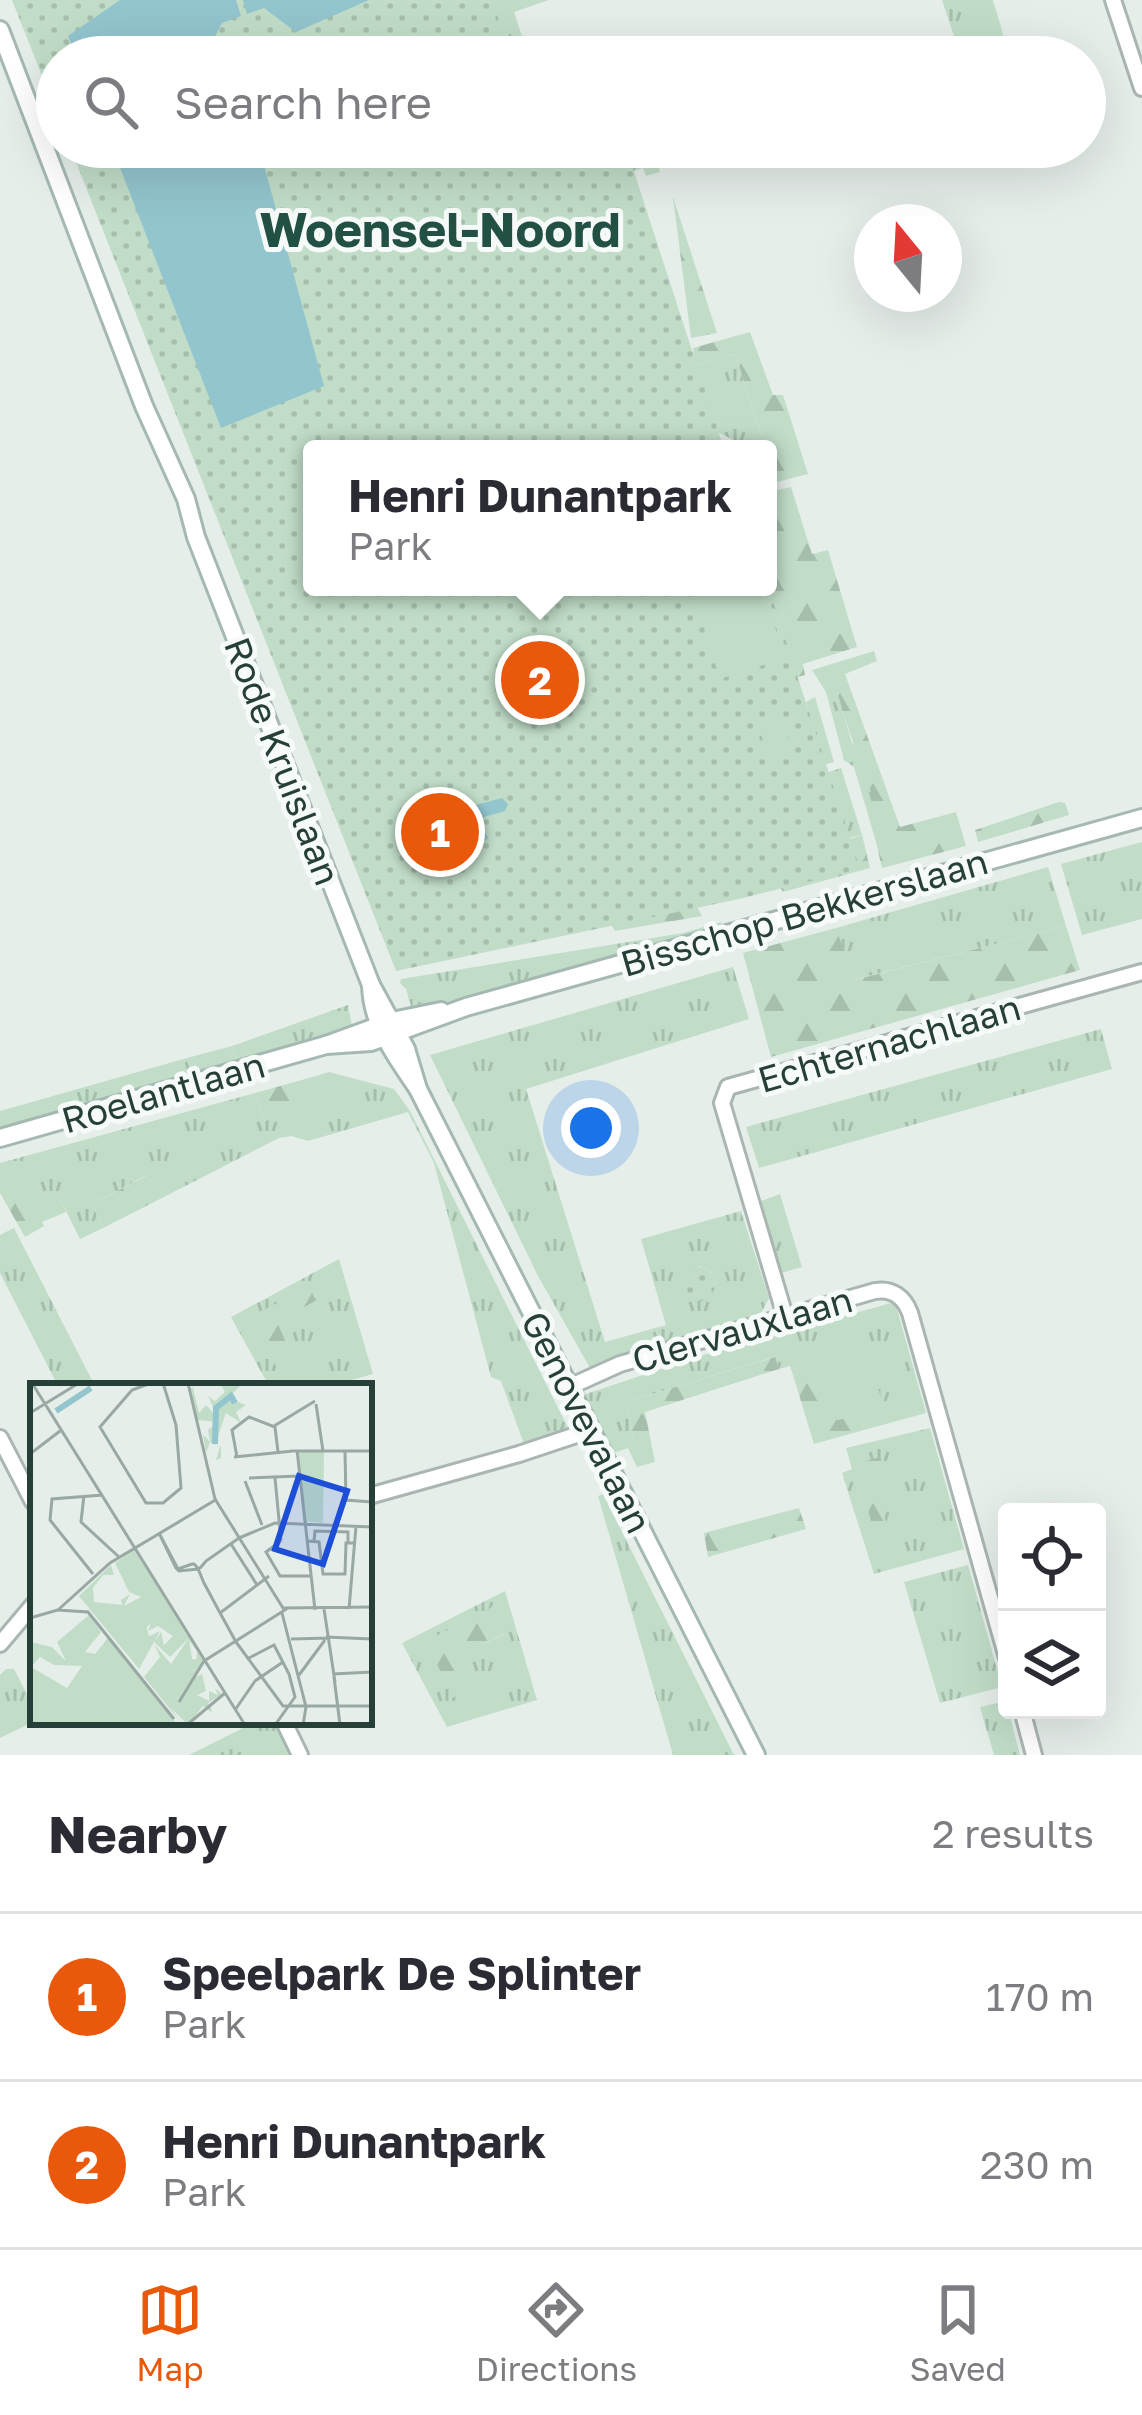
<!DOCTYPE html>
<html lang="en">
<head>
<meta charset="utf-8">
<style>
	:root { --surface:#fff; --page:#f7f7f7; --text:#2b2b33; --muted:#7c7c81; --line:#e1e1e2; --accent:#ea580c }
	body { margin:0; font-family:"Golos Text",sans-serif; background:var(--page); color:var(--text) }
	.controls { position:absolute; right:36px; bottom:36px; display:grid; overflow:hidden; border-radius:12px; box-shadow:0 12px 48px #0002 }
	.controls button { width:108px; height:108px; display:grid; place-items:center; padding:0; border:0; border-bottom:3px solid var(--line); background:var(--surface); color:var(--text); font:60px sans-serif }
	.compass { position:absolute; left:854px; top:204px; width:108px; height:108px; border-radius:50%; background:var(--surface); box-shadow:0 12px 48px #0002; rotate:342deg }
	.you { position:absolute; left:591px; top:1128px; width:42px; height:42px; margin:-30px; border:9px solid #fff; border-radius:50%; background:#1a73e8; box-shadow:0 0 0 18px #1a73e833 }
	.badge { display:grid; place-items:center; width:78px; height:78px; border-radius:50%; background:var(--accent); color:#fff; font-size:39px; font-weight:700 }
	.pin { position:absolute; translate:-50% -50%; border:6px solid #fff; box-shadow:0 3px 12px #0006 }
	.popup { position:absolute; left:303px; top:440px; width:474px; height:156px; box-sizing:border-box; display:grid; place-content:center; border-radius:12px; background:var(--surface); filter:drop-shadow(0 3px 9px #0005); font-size:39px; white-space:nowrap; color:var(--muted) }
	.popup b { font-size:45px; color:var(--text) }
	.popup::after { content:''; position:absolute; left:50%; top:100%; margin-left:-24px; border:24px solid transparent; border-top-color:var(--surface) }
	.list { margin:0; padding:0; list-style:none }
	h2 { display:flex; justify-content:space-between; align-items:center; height:156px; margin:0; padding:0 48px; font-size:51px }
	h2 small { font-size:39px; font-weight:400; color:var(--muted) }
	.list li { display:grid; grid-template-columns:78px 1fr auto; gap:36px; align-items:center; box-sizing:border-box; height:168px; padding:0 48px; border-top:3px solid var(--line) }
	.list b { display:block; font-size:45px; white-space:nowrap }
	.list p { margin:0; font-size:39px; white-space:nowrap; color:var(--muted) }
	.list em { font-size:39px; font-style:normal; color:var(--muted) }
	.icon { flex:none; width:66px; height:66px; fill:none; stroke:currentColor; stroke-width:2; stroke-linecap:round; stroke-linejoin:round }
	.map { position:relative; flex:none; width:1142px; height:1755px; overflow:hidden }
	.search { position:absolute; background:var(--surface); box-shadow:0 12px 48px #0002; left:36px; right:36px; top:36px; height:132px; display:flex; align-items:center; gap:30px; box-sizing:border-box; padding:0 42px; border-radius:66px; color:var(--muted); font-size:45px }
	.sheet { height:492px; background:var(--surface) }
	nav { display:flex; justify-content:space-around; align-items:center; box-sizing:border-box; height:168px; border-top:3px solid var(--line); background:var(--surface); font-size:33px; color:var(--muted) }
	nav a { display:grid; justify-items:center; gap:6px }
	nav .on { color:var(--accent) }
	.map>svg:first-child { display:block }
</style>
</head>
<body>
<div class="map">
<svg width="1142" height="1755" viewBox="0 0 1142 1755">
	<defs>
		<pattern id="grass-tufts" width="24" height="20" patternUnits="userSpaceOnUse" patternTransform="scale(3)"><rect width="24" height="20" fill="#c1ddc8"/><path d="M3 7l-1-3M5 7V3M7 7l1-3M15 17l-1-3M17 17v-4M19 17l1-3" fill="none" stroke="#a6bfad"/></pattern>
		<pattern id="forest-firs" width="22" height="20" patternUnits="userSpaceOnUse" patternTransform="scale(3)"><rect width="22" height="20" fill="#c1ddc8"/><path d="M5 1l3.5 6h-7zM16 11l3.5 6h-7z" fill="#a6bfad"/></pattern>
		<pattern id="park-dots" width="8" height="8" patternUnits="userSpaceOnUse" patternTransform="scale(3)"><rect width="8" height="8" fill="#c1ddc8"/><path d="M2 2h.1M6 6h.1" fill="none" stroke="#a6bfad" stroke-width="1.8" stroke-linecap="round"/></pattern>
	</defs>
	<rect width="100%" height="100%" fill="#e6eeea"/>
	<g fill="url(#grass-tufts)" fill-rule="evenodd">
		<path d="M942,0H993L1006,44L961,57Z"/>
		<path d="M578,147H652L660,172L646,176L643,168L589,185Z"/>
		<path d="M666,147H706L711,154L674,167Z"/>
		<path d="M735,354L766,449H740L736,441L706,427L695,366Z"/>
		<path d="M826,692H837L852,743L859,749L888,839L876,842L854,767L844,760Z"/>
		<path d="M815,697L834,762L824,765L806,702Z"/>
		<path d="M841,768L862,835L845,839L826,773Z"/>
		<path d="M1142,842V919L1082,935L1061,864Z"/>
		<path d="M1048,867L1066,926L853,980L836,928Z"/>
		<path d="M721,922L722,927L443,1005L412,1010L406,989L400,983L401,979L683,933Z"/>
		<path d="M733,967L749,1019L526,1089L605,1342L666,1325L641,1239L741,1211L769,1298L761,1313L590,1368L538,1276L430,1055ZM699,1266L710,1271L716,1284L691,1299L682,1289Z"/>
		<path d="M348,1005L352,1027L321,1041L238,1064L232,1046Z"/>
		<path d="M1101,1029L1112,1069L759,1168L746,1127Z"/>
		<path d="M187,1058L193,1075L0,1130V1111Z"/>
		<path d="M329,1072L394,1089L410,1111L568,1428L524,1444L501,1381L491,1377L434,1163L408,1112L308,1141L291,1136L279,1138L160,1199L147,1175L92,1204L103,1228L80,1239L57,1193L33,1201L0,1175V1163L255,1093L264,1121L324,1105L316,1076Z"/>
		<path d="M780,1194L802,1267L781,1273L761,1201Z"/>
		<path d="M14,1228L16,1232L95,1386H58L0,1273V1235Z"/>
		<path d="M339,1259L373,1374L330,1386H269L231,1317Z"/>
		<path d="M895,1302L926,1413L864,1430L860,1415L837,1420L812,1389L807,1372L793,1375L790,1366L779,1369L774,1357L626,1402L634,1439L628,1448L613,1453L583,1395L700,1356Z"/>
		<path d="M930,1428L964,1549L874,1574L842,1473L852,1469L846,1448Z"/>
		<path d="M603,1494L734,1755H673L598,1496Z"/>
		<path d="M968,1565L1002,1687L940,1703L904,1582Z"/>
		<path d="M505,1591L537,1700L447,1727L402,1643ZM492,1608L504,1634L450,1661Z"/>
		<path d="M6,1669H14L33,1706V1722L0,1738V1675Z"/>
		<path d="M1006,1701L1020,1755H994L980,1707Z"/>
		<path d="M255,1722H276L293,1755H189Z"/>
	</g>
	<g fill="url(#forest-firs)">
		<path d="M384,0H549L514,12L529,57H497Z"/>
		<path d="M673,197L717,333L691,338Z"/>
		<path d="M750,332L773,395H783L808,474L777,482L735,354L695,366L693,348Z"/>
		<path d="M791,487L812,554L828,550L857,647L803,664L805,675L768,686V492Z"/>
		<path d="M874,651L877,661L845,674L900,827L956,812L966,846L882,868L876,842L887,838C871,788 851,742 837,692H826L812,670Z"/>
		<path d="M1059,802L1065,803L1069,815L978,842L975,830Z"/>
		<path d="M862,835L870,868L783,892L767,866Z"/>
		<path d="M696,905L702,916L615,931L610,923Z"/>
		<path d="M1066,926L1080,970L771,1057L743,953L836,928L854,980Z"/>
		<path d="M232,1046L238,1064L193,1075L187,1058Z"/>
		<path d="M316,1076L325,1105L264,1121L255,1093Z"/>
		<path d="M0,1175L33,1201L57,1192L66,1212L42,1222L44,1226L25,1237L0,1193Z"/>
		<path d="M148,1175L160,1199L103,1228L92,1204Z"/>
		<path d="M312,1285L317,1300L277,1322L295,1363L279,1372L250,1317Z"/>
		<path d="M775,1357L779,1369L645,1412L655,1462L637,1467L628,1448L634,1439L626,1402Z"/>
		<path d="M807,1371L812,1388L827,1385L837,1420L860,1415L864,1430L814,1444L793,1375Z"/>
		<path d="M880,1457L890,1490L878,1495L890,1535L876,1539L856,1464Z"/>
		<path d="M799,1508L806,1529L708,1557L704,1533Z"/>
		<path d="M492,1607L505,1633L451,1661L463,1692L453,1698L426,1641Z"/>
	</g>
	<g fill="url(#park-dots)">
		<path d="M12,0H492L511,57H57V114Z"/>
		<path d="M70,147H626L724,449H312V587L768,586L860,869L739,899L396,971Z"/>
		<circle cx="698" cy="1284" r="17"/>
	</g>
	<g fill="#c1ddc8">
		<path d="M691,587H762L785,658L720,679Z"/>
		<path d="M781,713L794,756L770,764L757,721Z"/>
		<path d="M925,925L932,951L883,964L876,939Z"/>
		<path d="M864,1341L884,1408L844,1419L825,1353Z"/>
	</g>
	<g fill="#93c5ce">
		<path d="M120,0H236L241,16L222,23L204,57H77L68,36Z"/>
		<path d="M243,0H369L296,32L264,8L247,14Z"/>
		<path d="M112,147H259L324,386L221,428Z"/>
		<path d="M502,798L508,804L505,811L484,817L482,826L488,838L477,847L476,860L465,845L464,819L476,805Z"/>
	</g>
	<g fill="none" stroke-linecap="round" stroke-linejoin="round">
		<defs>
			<g id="tertiary">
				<path d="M1113,0L1142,88"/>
				<path d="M785,1316L722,1103L728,1087L1142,972"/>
				<path d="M569,1387L620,1364L875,1291C892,1288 904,1297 910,1313L1007,1658"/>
				<path d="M0,1438L33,1502"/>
				<path d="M369,1496L519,1454L591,1430"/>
				<path d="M0,1644L33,1605"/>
				<path d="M1022,1710L1034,1755"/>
				<path d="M284,1722L300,1755"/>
			</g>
			<g id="secondary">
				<path d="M0,30L144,406L186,499L196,537L371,985L406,1049L418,1089"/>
				<path d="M371,985C372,1026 396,1056 418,1089L756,1755"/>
				<path d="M326,1045L371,1042L466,1007L1142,818"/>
				<path d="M0,1138L326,1045L392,1021L441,1011"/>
			</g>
		</defs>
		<use href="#tertiary" stroke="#a9b6b1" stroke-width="20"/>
		<use href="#secondary" stroke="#a5b9b2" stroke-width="22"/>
		<use href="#tertiary" stroke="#fff" stroke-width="14"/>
		<use href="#secondary" stroke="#fff" stroke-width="16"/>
	</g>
	<g text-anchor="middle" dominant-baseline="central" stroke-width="10" stroke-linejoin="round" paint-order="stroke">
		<g font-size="36" fill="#263f38" stroke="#f6faf8">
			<text transform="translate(283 761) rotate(69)">Rode Kruislaan</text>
			<text transform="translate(804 912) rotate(-16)">Bisschop Bekkerslaan</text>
			<text transform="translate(889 1043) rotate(-16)">Echternachlaan</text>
			<text transform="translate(163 1092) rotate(-16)">Roelantlaan</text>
			<text transform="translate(742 1329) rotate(-16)">Clervauxlaan</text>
			<text transform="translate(587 1422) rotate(63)">Genovevalaan</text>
		</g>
		<g font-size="48" font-weight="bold" fill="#235045" stroke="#f6faf8">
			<text x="440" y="229">Woensel-Noord</text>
		</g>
	</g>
	<g transform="translate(30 1383)">
		<rect width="342" height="342" fill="#e6eeea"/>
		<path d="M128,205L173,277L165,295L172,291L176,308L167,312L179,318V308L188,312L185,305L192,311L178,320L182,327L181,329L173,323L158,342L141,325L160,298L147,279L165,288L167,268L158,256L140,274L124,259L131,249L134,262L143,253L128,243L118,248L121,240L109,252L104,225L94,223Z" fill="#c1ddc8"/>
		<path d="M190,0H213L198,15L216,22L206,29L211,40L196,30L185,61L191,64V75L186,77L190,64L180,59L176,70L173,51L180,59L178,47L189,39L167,37L161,5L171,3L163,5L169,30L176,22L190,38L178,13L185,18L195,9ZM104,167L128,205L113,218L103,220L114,215L99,209L85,180ZM81,182L84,192H73L63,205L64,219L92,222L91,217L100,211L94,223H104L109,252L116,243L119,253L130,248L109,286L49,213ZM59,232L71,249L55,269L66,271L78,255L147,341L0,340V259L22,264L36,278L27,259ZM10,274L24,282L52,283L37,305L1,284ZM159,255L162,276L172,277L166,288L149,281L160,298L141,325L153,342L114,294L130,274L124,261L141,281Z" fill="#c1ddc8" fill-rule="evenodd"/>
		<path d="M268,69H294L293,140L273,138ZM104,287L139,332L132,342H105L82,329L74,342H18L45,320L73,336Z" fill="#c1ddc8"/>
		<path d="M78,255L104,287L77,326L39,303Z" fill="#c1ddc8"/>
		<path fill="none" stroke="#93c5ce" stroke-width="6" d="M26,28L61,5M185,61L186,25L201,13L205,20"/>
		<path fill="none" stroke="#99a8a3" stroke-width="3" d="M2,0L215,342M121,0L102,7L70,44L116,120H133L151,105L146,42L133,0M158,0L185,116L253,225L342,224M286,21L293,68M0,30L49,0M244,43L285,18M267,67L285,227M260,68H342M315,69L316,117L342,119M0,71L30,48M204,74L263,68M207,74L202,47L219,34L245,44L248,69M219,95L269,93M245,95L251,158M215,98L232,142M54,112L51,139L89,174M209,155L245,140L342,144M251,158L236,169L250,193H280M278,158L289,159L293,191H315L316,160H325M284,158L285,148L318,149V159M201,161L227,202M63,191L20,137L22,116L73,112M294,226L305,299M319,226L326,143M27,227L58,229L144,336M190,230L239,193M252,230L276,324L273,342M0,235L28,227L80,180L187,116M296,254L341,256L342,266M261,256L299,255M206,259L189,228L174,200L169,188L168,186L166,183L164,181H162L148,186L129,150L146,185L149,188L168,186L171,184L176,178L209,155M206,259L253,323H342M217,276L244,262L259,291L265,314L245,342M174,278L258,225M303,291L342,289M269,292L295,257M304,294L310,342M149,319L174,278M205,327L225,298L253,279M158,341L195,310"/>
		<path fill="#1d4ed8" fill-opacity="0.15" stroke="#1d4ed8" stroke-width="6" d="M269,93L317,108L293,181L245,166Z"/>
		<rect width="342" height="342" fill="none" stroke="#263f38" stroke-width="6"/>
	</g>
</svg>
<div class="controls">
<button><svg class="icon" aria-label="locate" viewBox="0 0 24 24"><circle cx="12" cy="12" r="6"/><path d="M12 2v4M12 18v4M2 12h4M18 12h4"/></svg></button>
<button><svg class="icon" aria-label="layers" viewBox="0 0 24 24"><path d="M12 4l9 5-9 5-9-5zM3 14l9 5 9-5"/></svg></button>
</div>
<svg class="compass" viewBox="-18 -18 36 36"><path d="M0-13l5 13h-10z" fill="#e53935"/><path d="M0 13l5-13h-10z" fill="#7c7c81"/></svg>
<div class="you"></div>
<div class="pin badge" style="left:440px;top:832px">1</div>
<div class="pin badge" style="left:540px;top:680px">2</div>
<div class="popup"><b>Henri Dunantpark</b>Park</div>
<div class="search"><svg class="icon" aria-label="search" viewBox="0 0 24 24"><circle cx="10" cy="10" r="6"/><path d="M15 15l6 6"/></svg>Search here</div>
</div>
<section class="sheet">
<h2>Nearby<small>2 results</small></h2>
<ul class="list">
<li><span class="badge">1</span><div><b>Speelpark De Splinter</b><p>Park</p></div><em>170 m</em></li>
<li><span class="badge">2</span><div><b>Henri Dunantpark</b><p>Park</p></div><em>230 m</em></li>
</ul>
</section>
<nav>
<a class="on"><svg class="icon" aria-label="map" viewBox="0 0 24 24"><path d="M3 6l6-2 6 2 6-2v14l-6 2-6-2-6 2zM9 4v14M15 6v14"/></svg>Map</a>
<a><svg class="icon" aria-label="directions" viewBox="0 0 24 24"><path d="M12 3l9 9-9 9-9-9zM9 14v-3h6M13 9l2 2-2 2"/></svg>Directions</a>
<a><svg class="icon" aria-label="saved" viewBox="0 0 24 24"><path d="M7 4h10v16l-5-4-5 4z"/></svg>Saved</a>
</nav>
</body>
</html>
